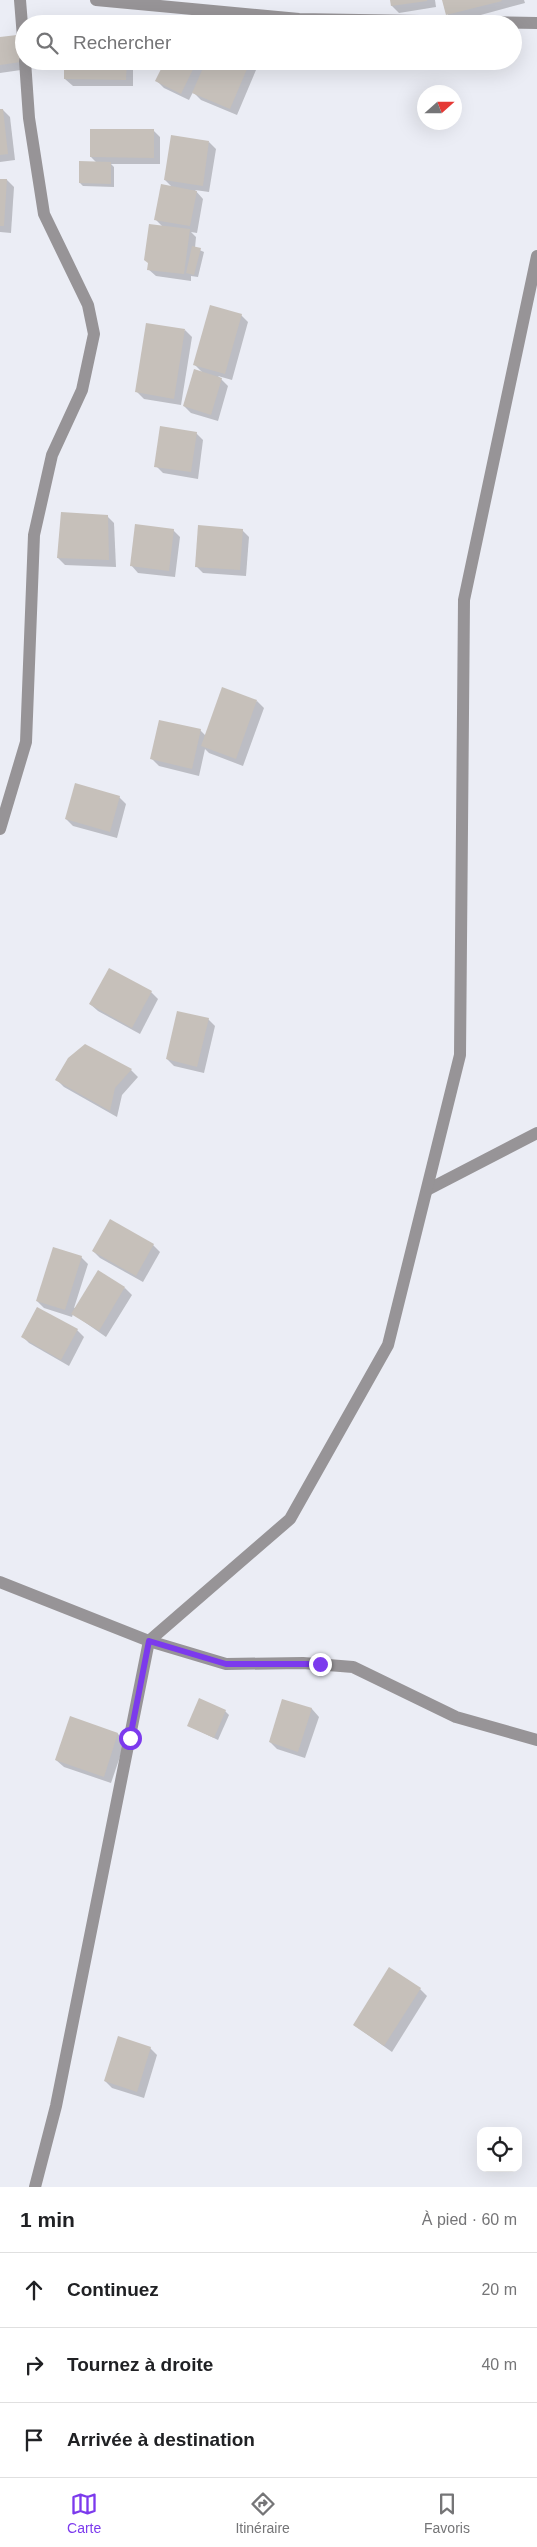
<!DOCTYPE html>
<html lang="fr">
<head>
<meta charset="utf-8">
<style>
	:root { --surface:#fff; --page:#f2f2f2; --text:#202124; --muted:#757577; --line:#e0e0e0; --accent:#7c3aed }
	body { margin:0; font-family:Helvetica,sans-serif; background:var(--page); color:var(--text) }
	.controls { position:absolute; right:15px; bottom:15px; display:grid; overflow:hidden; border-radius:10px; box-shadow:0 5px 20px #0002 }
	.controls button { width:45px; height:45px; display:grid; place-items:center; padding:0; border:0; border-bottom:1px solid var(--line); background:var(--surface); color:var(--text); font:25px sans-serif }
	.compass { position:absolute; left:417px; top:85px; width:45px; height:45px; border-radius:50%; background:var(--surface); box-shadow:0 5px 20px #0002; rotate:69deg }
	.stop { position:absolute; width:15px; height:15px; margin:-11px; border:4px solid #7c3aed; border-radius:50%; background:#fff }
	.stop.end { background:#7c3aed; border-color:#fff; box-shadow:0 1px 5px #0008 }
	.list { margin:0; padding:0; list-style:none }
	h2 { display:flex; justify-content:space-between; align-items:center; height:65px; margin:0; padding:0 20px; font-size:21px }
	h2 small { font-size:16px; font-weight:400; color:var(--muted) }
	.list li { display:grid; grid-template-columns:32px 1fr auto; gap:15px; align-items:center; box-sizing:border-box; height:75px; padding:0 20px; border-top:1px solid var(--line) }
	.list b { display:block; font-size:19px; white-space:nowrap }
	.list em { font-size:16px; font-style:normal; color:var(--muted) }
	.icon { flex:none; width:28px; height:28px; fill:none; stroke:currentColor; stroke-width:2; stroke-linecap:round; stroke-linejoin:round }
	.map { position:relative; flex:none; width:537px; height:2187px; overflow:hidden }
	.search { position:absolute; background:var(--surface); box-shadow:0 5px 20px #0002; left:15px; right:15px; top:15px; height:55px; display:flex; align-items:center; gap:12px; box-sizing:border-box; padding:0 18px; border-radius:28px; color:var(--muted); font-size:19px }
	.sheet { height:290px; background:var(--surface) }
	nav { display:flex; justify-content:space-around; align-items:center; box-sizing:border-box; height:70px; border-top:1px solid var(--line); background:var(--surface); font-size:14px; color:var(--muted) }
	nav a { display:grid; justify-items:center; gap:2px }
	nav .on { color:var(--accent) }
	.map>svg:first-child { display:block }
</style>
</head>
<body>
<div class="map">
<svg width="537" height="2187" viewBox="0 0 537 2187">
	<rect width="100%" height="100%" fill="#ebedf5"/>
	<g fill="#0003">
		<path d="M391,0H435L436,7L399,13L392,6Z"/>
		<path d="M444,0H524L525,3L455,22L448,15Z"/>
		<path d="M0,38L24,43L28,69L0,73Z"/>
		<path d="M66,61H133V86H73L65,79Z"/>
		<path d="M152,61H164L165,63L166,61H246L256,70L237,115L201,100L193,92L189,100L164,88L157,81L164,65Z"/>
		<path d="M3,110L10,117L15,160L0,162V111Z"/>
		<path d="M153,130L160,137V164H111L114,167V187L83,186L80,183L97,163L91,157Z"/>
		<path d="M209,142L216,149L209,192L195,190L203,199L197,233L191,232L196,237L195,248L204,252L198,277L191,276V281L156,276L148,269L163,227L155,219L173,188L165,180Z"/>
		<path d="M0,180H7L14,187L11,233L0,232Z"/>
		<path d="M241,315L248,322L232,380L218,376L228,386L218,421L191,413L184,406L204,374L194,364Z"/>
		<path d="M185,330L192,337L181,405L144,399L137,392Z"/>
		<path d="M196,433L203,440L198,479L163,473L156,466Z"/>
		<path d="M107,516L114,523L116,567L65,565L58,558Z"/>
		<path d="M173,530L180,537L175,577L138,573L131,565Z"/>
		<path d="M242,530L249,537L246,576L203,573L196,566Z"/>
		<path d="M257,701L264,708L243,766L209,753L205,749L199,776L159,766L152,759L200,730L206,736Z"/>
		<path d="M119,797L126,804L117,838L73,826L66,819Z"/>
		<path d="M151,992L158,999L140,1034L98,1011L90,1004Z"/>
		<path d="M208,1019L215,1026L204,1073L174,1066L167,1059Z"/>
		<path d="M85,1046L131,1070L138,1077L122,1095L117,1117L64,1087L57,1080Z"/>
		<path d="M153,1245L160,1252L143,1282L100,1258L93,1251Z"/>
		<path d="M81,1257L88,1264L74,1308L125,1288L132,1295L106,1337L73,1314L72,1317L44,1308L37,1301Z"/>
		<path d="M77,1330L84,1337L69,1366L29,1343L22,1336Z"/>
		<path d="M283,1700L312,1709L319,1717L305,1758L277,1749L270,1742Z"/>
		<path d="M225,1711L229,1715L218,1740L189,1726Z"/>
		<path d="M71,1718L118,1734L125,1742L111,1783L64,1767L56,1760Z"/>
		<path d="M420,1989L427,1996L392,2052L354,2025Z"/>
		<path d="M150,2048L157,2055L144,2098L112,2088L105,2081Z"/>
	</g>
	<g fill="#c6c0ba">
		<path d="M390,0H427V1L391,6Z"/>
		<path d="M442,0H501L502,1L446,15Z"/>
		<path d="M17,35L21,62L0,65V37Z"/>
		<path d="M64,61H127L126,80L64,79Z"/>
		<path d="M165,61H197L181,94L155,81Z"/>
		<path d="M206,61L250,62L230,109L192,93Z"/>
		<path d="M0,109H3L8,154L0,155Z"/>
		<path d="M90,129H154V158L90,157Z"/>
		<path d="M171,135L209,141L203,186L164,180Z"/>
		<path d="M79,161L111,162V184L79,183Z"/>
		<path d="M0,179H7L4,226H0Z"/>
		<path d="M161,184L197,191L190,226L154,220Z"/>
		<path d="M149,224L190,229L184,274L147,270L148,263L144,260Z"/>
		<path d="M192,246L201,248L194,275L186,273Z"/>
		<path d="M210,305L242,314L225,374L193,365Z"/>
		<path d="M146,323L185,329L174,399L135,392Z"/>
		<path d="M194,369L222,378L211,415L183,406Z"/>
		<path d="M160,426L197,432L191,472L154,467Z"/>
		<path d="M61,512L108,515L109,560L57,558Z"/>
		<path d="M135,524L174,529L169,571L130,566Z"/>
		<path d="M198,525L243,529L240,570L195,567Z"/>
		<path d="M222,687L257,700L236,759L201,746Z"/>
		<path d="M159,720L201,729L192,769L150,759Z"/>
		<path d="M75,783L120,796L110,832L65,819Z"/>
		<path d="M109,968L152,991L132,1028L89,1004Z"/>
		<path d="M177,1011L209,1018L197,1067L166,1059Z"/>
		<path d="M85,1044L132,1069L115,1088L110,1111L55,1080L68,1058Z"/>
		<path d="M110,1219L154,1244L136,1276L92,1251Z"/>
		<path d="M53,1247L82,1256L65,1310L36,1301Z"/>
		<path d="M98,1270L125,1287L99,1331L71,1314Z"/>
		<path d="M37,1307L78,1329L61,1360L21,1337Z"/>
		<path d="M199,1698L226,1710L214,1738L187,1726Z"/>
		<path d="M282,1699L312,1708L298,1752L269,1742Z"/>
		<path d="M70,1716L118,1733L104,1777L55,1760Z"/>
		<path d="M389,1967L421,1988L384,2046L353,2025Z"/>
		<path d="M118,2036L151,2047L137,2092L104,2081Z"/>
	</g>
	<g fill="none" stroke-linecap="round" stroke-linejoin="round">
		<g stroke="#979497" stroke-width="12">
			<path d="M20,0L24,50"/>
			<path d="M96,0L299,19L537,23"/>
			<path d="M0,829L26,742L34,535L52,455L82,390L94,334L88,305L44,214L29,118L25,61"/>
			<path d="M427,1190L537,1133"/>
			<path d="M0,1582L149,1641L226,1664L303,1663L353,1667L456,1717L537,1740"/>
			<path d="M35,2187L56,2106L149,1641L290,1519L388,1345L460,1055L464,600L537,256"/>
		</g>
	</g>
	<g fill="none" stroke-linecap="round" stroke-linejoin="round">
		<path stroke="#7c3aed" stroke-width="6" d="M130,1738L149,1641L226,1664H320"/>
	</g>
</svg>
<div class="controls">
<button><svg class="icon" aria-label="locate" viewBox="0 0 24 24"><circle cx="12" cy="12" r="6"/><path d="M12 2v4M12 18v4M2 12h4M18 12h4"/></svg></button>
</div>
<svg class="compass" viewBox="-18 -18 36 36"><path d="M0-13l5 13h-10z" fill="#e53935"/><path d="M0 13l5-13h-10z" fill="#757577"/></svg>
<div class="stop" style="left:130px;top:1738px"></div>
<div class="stop end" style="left:320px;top:1664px"></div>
<div class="search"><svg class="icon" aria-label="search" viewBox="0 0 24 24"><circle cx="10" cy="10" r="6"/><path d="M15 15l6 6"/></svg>Rechercher</div>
</div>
<section class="sheet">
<h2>1 min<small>À pied · 60 m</small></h2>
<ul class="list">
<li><svg class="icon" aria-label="ahead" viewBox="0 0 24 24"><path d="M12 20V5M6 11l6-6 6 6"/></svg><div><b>Continuez</b></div><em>20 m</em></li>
<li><svg class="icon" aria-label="right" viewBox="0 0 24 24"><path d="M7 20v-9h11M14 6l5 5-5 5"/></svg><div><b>Tournez à droite</b></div><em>40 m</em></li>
<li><svg class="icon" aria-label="arrive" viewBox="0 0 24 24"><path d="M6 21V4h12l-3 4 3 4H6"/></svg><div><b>Arrivée à destination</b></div></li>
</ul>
</section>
<nav>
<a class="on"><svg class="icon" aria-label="map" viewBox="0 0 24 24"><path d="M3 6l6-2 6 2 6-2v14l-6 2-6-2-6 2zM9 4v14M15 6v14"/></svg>Carte</a>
<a><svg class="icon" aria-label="directions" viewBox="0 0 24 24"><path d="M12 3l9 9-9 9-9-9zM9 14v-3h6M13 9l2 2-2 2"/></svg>Itinéraire</a>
<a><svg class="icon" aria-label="saved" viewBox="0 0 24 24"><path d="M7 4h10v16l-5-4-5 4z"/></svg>Favoris</a>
</nav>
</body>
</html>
